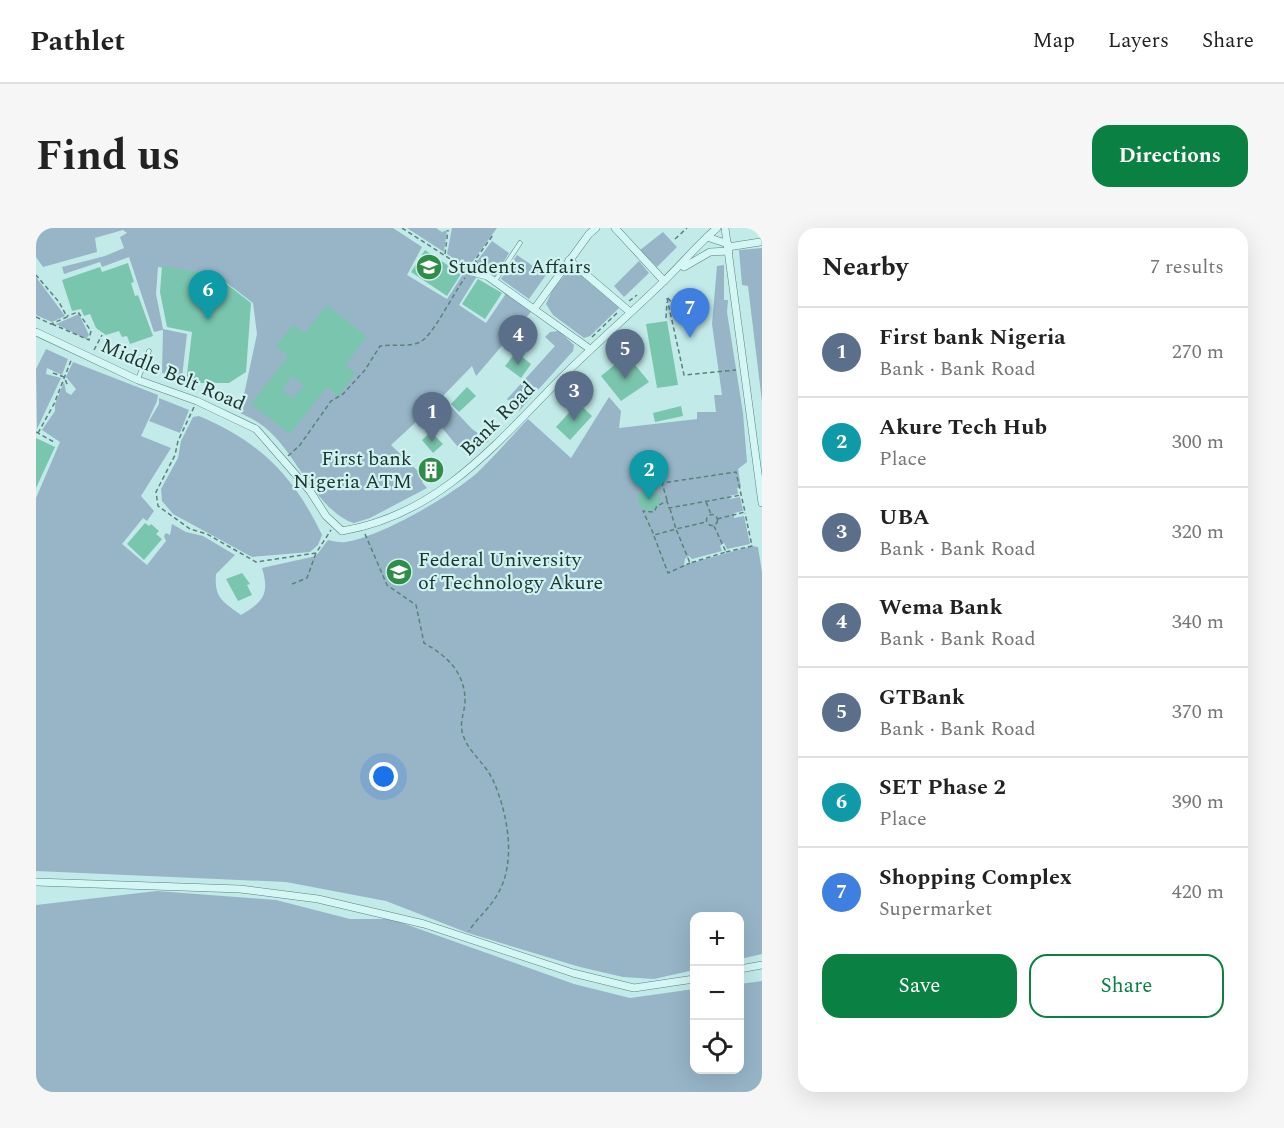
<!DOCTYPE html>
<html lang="en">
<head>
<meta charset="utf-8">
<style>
	:root { --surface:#fff; --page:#f6f6f6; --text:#222; --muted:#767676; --line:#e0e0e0; --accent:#0b8043 }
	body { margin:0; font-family:Spectral,serif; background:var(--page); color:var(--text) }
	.controls { position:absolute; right:18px; bottom:18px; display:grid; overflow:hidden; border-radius:12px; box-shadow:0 6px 24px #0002 }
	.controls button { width:54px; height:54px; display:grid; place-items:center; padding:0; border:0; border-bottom:2px solid var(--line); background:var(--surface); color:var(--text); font:30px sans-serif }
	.you { position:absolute; left:348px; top:549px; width:21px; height:21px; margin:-15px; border:4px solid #fff; border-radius:50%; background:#1a73e8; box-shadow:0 0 0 9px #1a73e833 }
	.badge { display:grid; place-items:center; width:39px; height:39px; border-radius:50%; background:var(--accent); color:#fff; font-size:20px; font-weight:700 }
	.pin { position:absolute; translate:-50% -50px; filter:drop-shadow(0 2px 3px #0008) }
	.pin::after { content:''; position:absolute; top:32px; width:21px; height:18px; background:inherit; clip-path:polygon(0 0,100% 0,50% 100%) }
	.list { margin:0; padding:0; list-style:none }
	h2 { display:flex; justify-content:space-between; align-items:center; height:78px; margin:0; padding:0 24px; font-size:26px }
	h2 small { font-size:20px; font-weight:400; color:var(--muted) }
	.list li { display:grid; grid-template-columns:39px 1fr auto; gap:18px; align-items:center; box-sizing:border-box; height:90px; padding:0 24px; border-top:2px solid var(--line) }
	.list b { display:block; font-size:22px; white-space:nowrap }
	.list p { margin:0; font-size:20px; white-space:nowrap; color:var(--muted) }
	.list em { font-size:20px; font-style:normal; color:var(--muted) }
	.actions { display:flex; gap:12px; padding:18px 24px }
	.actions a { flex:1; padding:14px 0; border:2px solid var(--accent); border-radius:18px; text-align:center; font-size:21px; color:var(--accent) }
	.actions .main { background:var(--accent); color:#fff }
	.icon { flex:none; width:33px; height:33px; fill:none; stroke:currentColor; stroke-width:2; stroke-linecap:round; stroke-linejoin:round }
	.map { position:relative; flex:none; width:726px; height:864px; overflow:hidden; border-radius:18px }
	header { display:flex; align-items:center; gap:36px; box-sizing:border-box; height:84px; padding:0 30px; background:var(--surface); border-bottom:2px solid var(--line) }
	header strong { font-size:28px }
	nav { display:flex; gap:33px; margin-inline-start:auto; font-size:21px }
	.intro { display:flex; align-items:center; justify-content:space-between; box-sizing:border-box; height:144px; padding:0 36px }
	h1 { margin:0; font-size:42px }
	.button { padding:15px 27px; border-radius:18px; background:var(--accent); color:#fff; font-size:21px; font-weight:700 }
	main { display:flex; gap:36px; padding:0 36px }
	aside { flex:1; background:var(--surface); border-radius:18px; box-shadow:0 6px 24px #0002 }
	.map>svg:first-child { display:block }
</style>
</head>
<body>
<header>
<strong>Pathlet</strong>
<nav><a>Map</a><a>Layers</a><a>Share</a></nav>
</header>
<div class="intro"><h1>Find us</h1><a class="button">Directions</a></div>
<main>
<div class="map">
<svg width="726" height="864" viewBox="0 0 726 864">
	<rect width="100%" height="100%" fill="#c2eae9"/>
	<g fill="#97b5c7">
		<path d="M8,0H357L386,19L371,47L411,71L429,43L441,48L423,77L450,95L469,67L468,63L495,81V84L440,148L436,138L406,169L436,201L453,213L436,223L422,219L392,183L355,217L389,250L386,254L391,260L334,290L318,295C286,286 262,233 239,209C229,198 218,191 204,185L221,106L217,75L183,49L122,39L120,66L127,101L151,106L146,149L126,145L127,102L118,104L93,29L66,39L64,34L28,46L26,39L69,28L88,20L84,9L91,5L87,2L59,10L61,24L7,39L0,29V7Z"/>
		<path d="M371,0H400L406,4L411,2L408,24Z"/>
		<path d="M416,0H461L432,40L411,26Z"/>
		<path d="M627,4L641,19L621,39L604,22Z"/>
		<path d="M456,13L473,25L459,48L445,41L441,33Z"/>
		<path d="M726,20V174L712,58L706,57L703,22Z"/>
		<path d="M481,27L510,47L493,71L465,51Z"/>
		<path d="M603,33L613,45L588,69L578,58Z"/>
		<path d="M688,37V72H692L691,84L707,185L711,234L702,241L705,259L701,260L702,266L693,268L694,271L704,269L707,283L698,285V290L708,288L714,316L691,321L688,315L684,318L686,323L656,331L653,328L649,331L648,337L716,318L722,319L726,344V726L704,731V688H658V742L618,751L587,749L544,739L432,705L350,673L250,654L0,643V270L24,214L6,202L19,183V176L28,154L30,164L35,167L40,161L30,149L37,134L122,167L121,173L105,208L135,220L105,268L118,283L111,293L107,290L86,316L111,337L130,313L128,308L130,305L134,307L136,296L150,304L167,308L199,327L180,346C178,370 187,374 205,387C227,374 234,366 226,340L280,328L292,312C297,313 304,315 310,314C346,308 413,269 441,245C459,228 475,209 492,191L535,230L573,169L585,183L583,200L661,191V184H680L678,167H686L676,96L681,38Z"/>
		<path d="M535,39L583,80L554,108L548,110L517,87L510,76L516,63Z"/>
		<path d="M0,49L29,88L16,94L0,87Z"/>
		<path d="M43,86L53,107L50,111L20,96Z"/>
		<path d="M523,103L538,117L537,123L483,183L471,171L519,118L509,109L514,104Z"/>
		<path d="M10,121L32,131L26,147L11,140L10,146L25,150L1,201L0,141Z"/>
		<path d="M123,170L153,182L144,205L113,193L123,176Z"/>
		<path d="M163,188C223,213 258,248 286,307L282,317L274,324L216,329L137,286L126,273L125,261L142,230L145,213L157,189Z"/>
		<path d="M121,663L240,672L314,691H355L538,756L594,770L658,761V842H704V756L726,753V864H0V677Z"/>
	</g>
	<g fill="#7ac5ad" fill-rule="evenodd">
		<path d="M389,22L425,46L411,68L375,44Z"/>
		<path d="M92,35L98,54L95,55L99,68L102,67L117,108L94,116L91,108L86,109L83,103L70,107L60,100L54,86L48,88L45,81L36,83L26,52L64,39L66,44Z"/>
		<path d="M126,38L179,47L215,75L210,144L193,155H150L156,104L131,99L124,64Z"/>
		<path d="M442,51L466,65L449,91L426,76Z"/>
		<path d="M291,77L331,109L309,137L320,145L302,168L291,159L254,206L215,176L252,128L240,118L257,97L269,105ZM256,148L268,157L257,171L246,162Z"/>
		<path d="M631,93L642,157L621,160L610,96Z"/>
		<path d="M480,124L495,136L485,150L469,138Z"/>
		<path d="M591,127L613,154L585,173L565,148Z"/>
		<path d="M431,159L440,168L423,184L415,176Z"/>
		<path d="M542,175L556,188L534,212L520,199Z"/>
		<path d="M645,178L647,188L619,194L617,185Z"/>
		<path d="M395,204L407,216L397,225L386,212Z"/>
		<path d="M0,210L19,219L0,260Z"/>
		<path d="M609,261L613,263L616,261L623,267L624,275L617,282H610L602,276V267Z"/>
		<path d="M109,295L113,298L115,296L123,303L120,306L126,311L108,332L91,316Z"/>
		<path d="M206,345L214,356L211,357L216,367L202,373L190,351Z"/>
	</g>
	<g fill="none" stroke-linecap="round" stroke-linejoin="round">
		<defs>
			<g id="service">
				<path d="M459,53L484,15"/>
				<path d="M102,151L113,123"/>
			</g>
			<g id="minor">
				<path d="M579,0L628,53"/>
				<path d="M689,0L726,275"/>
				<path d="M671,9L692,16"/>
				<path d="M692,19L724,14"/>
				<path d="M533,32L594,84"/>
				<path d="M648,39L674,24L693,23"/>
				<path d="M432,43L451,48L554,121"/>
				<path d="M499,80L553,6L560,0"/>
				<path d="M0,104L102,152L161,173L220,201L274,263L290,288L306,303C402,287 459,217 523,152C556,119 592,88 626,55C645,37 661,17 681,0"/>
				<path d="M0,654L204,661L282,671L388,696L537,745L598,760L658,751"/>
				<path d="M704,741L726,737"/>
			</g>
		</defs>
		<use href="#service" stroke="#5a827a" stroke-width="5"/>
		<use href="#minor" stroke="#5a827a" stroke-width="8"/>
		<g stroke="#5a827a" stroke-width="1.5" stroke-dasharray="4.5 3" stroke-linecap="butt">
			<path d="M366,0L425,38"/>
			<path d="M639,11L651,0"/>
			<path d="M409,26L412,2"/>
			<path d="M442,36L439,32L457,7"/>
			<path d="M631,70L648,147L700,142"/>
			<path d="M632,70L644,85"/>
			<path d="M593,73L601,67"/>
			<path d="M0,89L15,96L31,89L23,74L0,47"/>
			<path d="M630,90L631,74"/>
			<path d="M16,96L53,112L55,103L42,84L31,88"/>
			<path d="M556,109L581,85"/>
			<path d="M58,122L66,107"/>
			<path d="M17,145L28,149L32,158"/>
			<path d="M158,179L142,213L139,227L120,264L122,278L154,301L171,306L220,334L280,325L295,302"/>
			<path d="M0,204L18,214"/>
			<path d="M2,205L18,176L36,130"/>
			<path d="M252,228L264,217L295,173L307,166L329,142L344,118C357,116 369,119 382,115C396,111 417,65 429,50"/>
			<path d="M631,272L626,255L700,244L709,284L681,291"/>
			<path d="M670,274L675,286"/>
			<path d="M634,281L640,301L670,294"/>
			<circle cx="676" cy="292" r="5.5"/>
			<path d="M678,298L690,324L654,335L640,301L618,307L607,283L618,284L621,278L631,273L633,280L705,267"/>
			<path d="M329,306L351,357L380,377L388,415C411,428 430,445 429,475C428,486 423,495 427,507C433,525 449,535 457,552C472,586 481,635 461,667C454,680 441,690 433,703"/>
			<path d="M618,308L632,345L654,335"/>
			<path d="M690,324L716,318L709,285"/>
			<path d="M256,356L271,350L280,325"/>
		</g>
		<use href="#service" stroke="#d4f6f4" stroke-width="4"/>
		<use href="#minor" stroke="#d4f6f4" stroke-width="7"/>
	</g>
	<defs>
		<symbol id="school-disc" viewBox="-11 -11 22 22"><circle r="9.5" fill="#2f8d47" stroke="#d0f2f1"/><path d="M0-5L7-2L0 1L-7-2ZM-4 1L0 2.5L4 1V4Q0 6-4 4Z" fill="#fff"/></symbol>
		<symbol id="building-disc" viewBox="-11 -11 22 22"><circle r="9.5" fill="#2f8d47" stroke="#d0f2f1"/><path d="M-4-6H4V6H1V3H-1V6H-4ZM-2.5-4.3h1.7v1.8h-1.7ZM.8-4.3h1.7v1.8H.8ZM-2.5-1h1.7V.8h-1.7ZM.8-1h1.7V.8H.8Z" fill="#fff"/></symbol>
		<symbol id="university-disc" viewBox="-11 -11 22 22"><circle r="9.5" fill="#2f8d47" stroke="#d0f2f1"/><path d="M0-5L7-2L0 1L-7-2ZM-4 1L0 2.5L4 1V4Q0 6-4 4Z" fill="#fff"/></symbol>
	</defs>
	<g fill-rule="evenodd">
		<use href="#school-disc" x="378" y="24" width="30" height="30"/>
		<use href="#building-disc" x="380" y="227" width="30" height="30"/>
		<use href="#university-disc" x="348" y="329" width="30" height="30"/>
	</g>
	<g text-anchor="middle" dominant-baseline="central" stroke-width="4.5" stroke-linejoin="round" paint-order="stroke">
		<g font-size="20" fill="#1d332e" stroke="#d0f2f1" text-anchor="start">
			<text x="412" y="39">Students Affairs</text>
			<text x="376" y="231" text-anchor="end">First bank<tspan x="376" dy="23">Nigeria ATM</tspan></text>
			<text x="382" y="332">Federal University<tspan x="382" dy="23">of Technology Akure</tspan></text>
		</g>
		<g font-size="20" fill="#1d332e" stroke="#d0f2f1">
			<text transform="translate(137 147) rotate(23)">Middle Belt Road</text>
			<text transform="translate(462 191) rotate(-45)">Bank Road</text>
		</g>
	</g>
</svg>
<div class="controls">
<button>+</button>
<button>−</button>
<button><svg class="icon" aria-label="locate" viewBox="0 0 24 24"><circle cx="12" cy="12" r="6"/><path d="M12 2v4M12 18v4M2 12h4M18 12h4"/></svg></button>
</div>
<div class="you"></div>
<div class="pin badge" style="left:396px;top:214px;background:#5c6f8a">1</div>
<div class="pin badge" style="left:613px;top:272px;background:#0f9aa8">2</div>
<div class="pin badge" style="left:538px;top:193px;background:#5c6f8a">3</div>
<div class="pin badge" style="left:482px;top:137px;background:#5c6f8a">4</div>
<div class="pin badge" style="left:589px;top:151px;background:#5c6f8a">5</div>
<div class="pin badge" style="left:172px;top:92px;background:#0f9aa8">6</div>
<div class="pin badge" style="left:654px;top:110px;background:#3f7fe0">7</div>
</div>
<aside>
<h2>Nearby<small>7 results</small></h2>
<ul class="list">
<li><span class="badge" style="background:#5c6f8a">1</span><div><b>First bank Nigeria</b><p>Bank · Bank Road</p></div><em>270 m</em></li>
<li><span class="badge" style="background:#0f9aa8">2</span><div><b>Akure Tech Hub</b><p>Place</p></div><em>300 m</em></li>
<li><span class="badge" style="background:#5c6f8a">3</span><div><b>UBA</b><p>Bank · Bank Road</p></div><em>320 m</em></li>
<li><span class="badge" style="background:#5c6f8a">4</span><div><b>Wema Bank</b><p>Bank · Bank Road</p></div><em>340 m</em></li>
<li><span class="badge" style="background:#5c6f8a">5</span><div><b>GTBank</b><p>Bank · Bank Road</p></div><em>370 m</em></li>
<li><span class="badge" style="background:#0f9aa8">6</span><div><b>SET Phase 2</b><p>Place</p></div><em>390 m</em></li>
<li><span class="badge" style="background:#3f7fe0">7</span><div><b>Shopping Complex</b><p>Supermarket</p></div><em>420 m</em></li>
</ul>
<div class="actions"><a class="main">Save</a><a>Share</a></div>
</aside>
</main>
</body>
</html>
